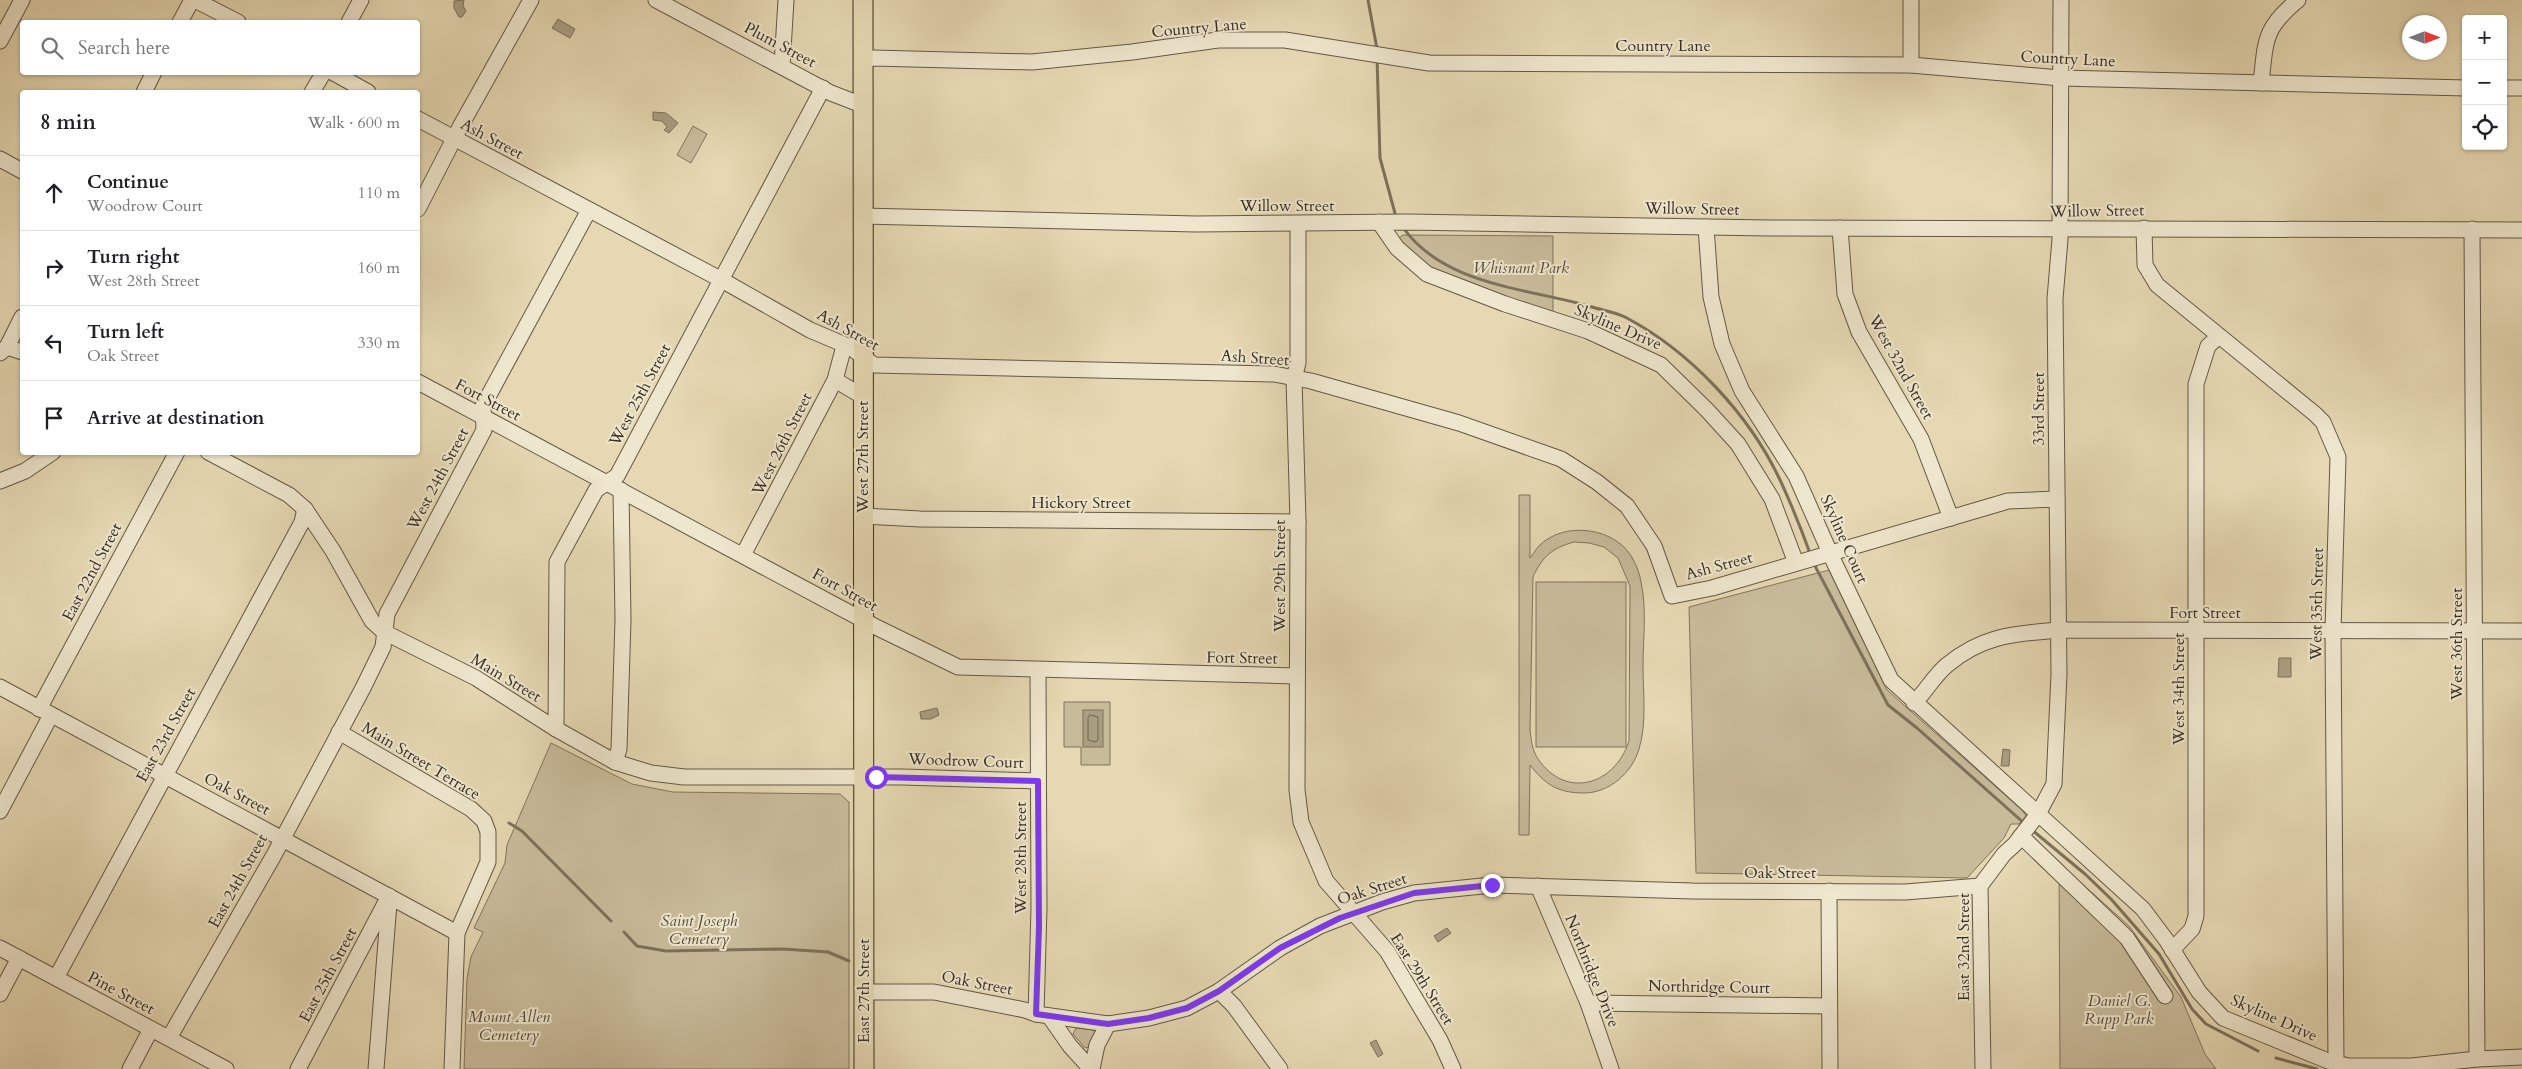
<!DOCTYPE html>
<html lang="en">
<head>
<meta charset="utf-8">
<style>
	:root { --surface:#fff; --page:#f2f2f2; --text:#202124; --muted:#757577; --line:#e0e0e0 }
	body { margin:0; font-family:Cardo,serif; background:var(--page); color:var(--text) }
	.controls { position:absolute; right:15px; top:15px; display:grid; overflow:hidden; border-radius:5px; box-shadow:0 1px 4px #0004 }
	.controls button { width:45px; height:45px; display:grid; place-items:center; padding:0; border:0; border-bottom:1px solid var(--line); background:var(--surface); color:var(--text); font:25px sans-serif }
	.compass { position:absolute; left:2402px; top:15px; width:45px; height:45px; border-radius:50%; background:var(--surface); box-shadow:0 1px 4px #0004; rotate:90deg }
	.stop { position:absolute; width:15px; height:15px; margin:-11px; border:4px solid #7c3aed; border-radius:50%; background:#fff }
	.stop.end { background:#7c3aed; border-color:#fff; box-shadow:0 1px 5px #0008 }
	.list { margin:0; padding:0; list-style:none }
	h2 { display:flex; justify-content:space-between; align-items:center; height:65px; margin:0; padding:0 20px; font-size:21px }
	h2 small { font-size:16px; font-weight:400; color:var(--muted) }
	.list li { display:grid; grid-template-columns:32px 1fr auto; gap:15px; align-items:center; box-sizing:border-box; height:75px; padding:0 20px; border-top:1px solid var(--line) }
	.list b { display:block; font-size:19px; white-space:nowrap }
	.list p { margin:0; font-size:16px; white-space:nowrap; color:var(--muted) }
	.list em { font-size:16px; font-style:normal; color:var(--muted) }
	.icon { flex:none; width:28px; height:28px; fill:none; stroke:currentColor; stroke-width:2; stroke-linecap:round; stroke-linejoin:round }
	.map { position:relative; flex:none; width:2522px; height:1069px; overflow:hidden }
	.search { position:absolute; background:var(--surface); box-shadow:0 1px 4px #0004; left:20px; top:20px; width:400px; height:55px; display:flex; align-items:center; gap:12px; box-sizing:border-box; padding:0 18px; border-radius:5px; color:var(--muted); font-size:19px }
	.panel { position:absolute; background:var(--surface); box-shadow:0 1px 4px #0004; left:20px; top:90px; width:400px; height:365px; border-radius:5px }
	.map>svg:first-child { display:block }
</style>
</head>
<body>
<div class="map">
<svg width="2522" height="1069" viewBox="0 0 2522 1069">
	<rect width="100%" height="100%" fill="#e5d8b2"/>
	<filter id="stains"><feTurbulence type="fractalNoise" baseFrequency=".004" numOctaves="4"/><feColorMatrix values="0 0 0 0 .2 0 0 0 0 .09 0 0 0 0 .02 0 0 0 .5 -.17"/></filter>
	<radialGradient id="worn" r=".72"><stop offset=".6" stop-color="#630" stop-opacity="0"/><stop offset="1" stop-color="#630" stop-opacity=".3"/></radialGradient>
	<g fill="#c8bb9a" stroke="#80745e" fill-rule="evenodd">
		<path d="M693,126L707,134L691,163L677,155Z"/>
		<path d="M1403,235L1553,236V313C1504,297 1429,284 1399,238Z"/>
		<path d="M1519,495H1530V558C1533,555 1535,550 1539,546C1564,520 1618,527 1634,561C1637,567 1640,575 1641,582C1647,609 1643,639 1643,666C1643,692 1647,724 1639,749C1632,773 1609,793 1584,793C1557,793 1545,784 1530,765L1529,835H1519ZM1574,542L1589,543L1604,547L1618,558L1630,586L1629,741C1615,785 1566,800 1538,759C1532,750 1531,739 1530,729L1533,577C1542,557 1552,548 1574,542Z"/>
		<path d="M1829,570L1887,690L2022,810L2026,816L2019,824H2011L2004,838L1967,878L1696,873L1689,607Z"/>
		<rect x="1536" y="582" width="90" height="165"/>
		<path d="M1064,702H1110V765H1081V747H1064Z"/>
		<path d="M551,743L632,784L673,792L840,794L849,802V1069H464L467,979L471,957L483,932L474,928L505,863L507,845Z"/>
		<path d="M2059,863L2129,926L2181,997L2205,1054L2216,1069H2060Z"/>
		<path d="M1076,1028L1094,1030L1096,1035L1090,1047L1085,1048L1073,1034Z"/>
	</g>
	<g fill="#aa9e81" stroke="#7c715b">
		<path d="M464,0L463,6L466,11L462,17H459L454,8V1Z"/>
		<path d="M558,19L575,29L570,38L552,28Z"/>
		<path d="M653,112L666,113L678,123L669,133L664,130L667,127L662,121L653,120Z"/>
		<path d="M2279,658H2291V677H2278Z"/>
		<path d="M937,708L939,715L931,719H921L920,712Z"/>
		<rect x="1083" y="710" width="20" height="37"/>
		<path d="M2003,749L2010,750L2009,766H2001Z"/>
		<path d="M1447,928L1451,933L1438,942L1434,936Z"/>
		<path d="M1376,1040L1383,1054L1378,1057L1370,1043Z"/>
	</g>
	<g fill="none" stroke-linecap="round" stroke-linejoin="round">
		<path stroke="#716652" stroke-width="1" d="M1090,715L1098,717V740L1096,742L1088,740V718Z"/>
		<g stroke="#7c715b" stroke-width="3">
			<path d="M1368,0L1377,49"/>
			<path d="M1377,58L1380,158L1396,217"/>
			<path d="M1402,226C1443,286 1528,288 1592,307C1602,310 1615,312 1625,317C1690,351 1750,415 1781,482C1792,506 1802,531 1811,556"/>
			<path d="M1814,564L1888,705L1917,728L2025,824"/>
			<path d="M509,823L522,831L611,921"/>
			<path d="M2032,830L2085,874L2111,899L2159,954L2192,1009L2206,1024L2258,1051"/>
			<path d="M624,932L637,946L666,951L783,949L828,952L849,961"/>
			<path d="M2276,1058L2317,1069"/>
		</g>
		<defs>
			<g id="minor">
				<path d="M195,0L238,22"/>
				<path d="M656,0L831,93L862,105"/>
				<path d="M1911,0V65"/>
				<path d="M180,22L192,0"/>
				<path d="M349,22L361,0"/>
				<path d="M0,41L22,0"/>
				<path d="M863,61L873,58L1032,62L1132,52L1218,40H1285L1429,63L1911,65L2060,78L2466,88"/>
				<path d="M782,66L786,0"/>
				<path d="M332,72L368,92"/>
				<path d="M2261,83C2266,40 2263,29 2298,0"/>
				<path d="M2503,88H2522"/>
				<path d="M144,92L154,72"/>
				<path d="M312,92L324,72"/>
				<path d="M418,119L720,279L810,330L850,347L874,365L1274,374L1311,381L1459,423L1561,459L1597,482L1627,506L1654,546L1672,596L1712,588L2008,501L2057,499"/>
				<path d="M0,159L22,171"/>
				<path d="M418,209L460,127L531,0"/>
				<path d="M862,216L1196,224L1408,222L1769,228L2522,230"/>
				<path d="M1379,222L1397,248L1427,274L1505,304L1588,331L1661,365L1707,410L1738,444L1772,499L1796,563"/>
				<path d="M1298,224V363L1294,378L1298,522L1297,790L1301,822L1326,881L1387,951L1440,1040L1453,1069"/>
				<path d="M1706,227L1711,297L1722,344L1742,391L1796,476L1834,562L1891,680L2143,909L2167,941L2199,992L2223,1018L2328,1061L2348,1066H2412L2477,1059L2522,1057"/>
				<path d="M1840,228L1845,294L1859,332L1921,439L1951,518"/>
				<path d="M2144,228L2145,265L2157,285L2315,414L2323,422L2338,457L2333,631L2336,1064"/>
				<path d="M2472,229L2477,1059"/>
				<path d="M7,347L22,352"/>
				<path d="M0,353L7,347L22,317"/>
				<path d="M835,380L862,396"/>
				<path d="M418,382L878,628L958,667L1297,676"/>
				<path d="M208,452L289,495L305,509L333,551L372,621L384,632L476,678L556,729L615,762L651,773L684,777H902L1038,781"/>
				<path d="M0,481L25,471L53,452"/>
				<path d="M863,516L920,519L1298,522"/>
				<path d="M743,555L835,380L844,346"/>
				<path d="M0,687L457,933"/>
				<path d="M1914,703C1926,691 1934,676 1947,665C1983,635 2014,634 2058,630L2522,631"/>
				<path d="M39,709L177,452"/>
				<path d="M556,729L557,562L596,490L617,476L823,88"/>
				<path d="M339,732L471,809L484,821L488,832V862L457,933L452,1069"/>
				<path d="M615,762L619,749L623,620L621,490"/>
				<path d="M0,811L51,715"/>
				<path d="M2021,836L2127,938L2165,996"/>
				<path d="M1538,886L1588,1003L1611,1069"/>
				<path d="M1829,891L1830,1069"/>
				<path d="M0,948L226,1069"/>
				<path d="M2172,950L2192,929L2196,916V384L2208,346L2219,336"/>
				<path d="M56,978L302,522L305,509"/>
				<path d="M1219,991L1234,1006L1280,1069"/>
				<path d="M864,992H934L1025,1010L1036,1014L1108,1024L1149,1018L1187,1008L1219,991L1280,948L1320,926L1382,902L1414,893L1492,885L1693,891L1905,892L1980,886"/>
				<path d="M0,994L19,958"/>
				<path d="M1588,1003L1829,1006"/>
				<path d="M1036,1014L1039,908L1038,671"/>
				<path d="M1049,1016L1070,1046L1091,1069"/>
				<path d="M169,1038L274,855L363,688L383,647L387,614L484,430L483,406L589,210"/>
				<path d="M130,1069L151,1029"/>
				<path d="M298,1069L389,896"/>
				<path d="M376,1069L389,903"/>
				<path d="M1092,1069L1097,1045L1108,1024"/>
				<path d="M1983,1069L1980,886L2004,854L2015,844L2038,814L2054,784L2059,674L2055,299L2060,239L2061,0"/>
			</g>
			<path id="major" d="M863,0L864,1069"/>
		</defs>
		<use href="#minor" stroke="#635846" stroke-width="17"/>
		<use href="#major" stroke="#382e22" stroke-width="21"/>
		<use href="#minor" stroke="#eee6cd" stroke-width="15"/>
		<use href="#major" stroke="#e5d8b2" stroke-width="19"/>
	</g>
	<g fill="none" stroke-linecap="round" stroke-linejoin="round">
		<path stroke="#7c3aed" stroke-width="6" d="M876,777L1038,781L1039,927L1036,1014L1108,1024L1149,1018L1187,1008L1219,991L1280,948L1340,918L1414,893L1492,885"/>
	</g>
	<g text-anchor="middle" dominant-baseline="central" stroke-width="4" stroke-linejoin="round" paint-order="stroke">
		<g font-size="16" fill="#382e22" stroke="#eee6cd">
			<text transform="translate(1199 28) rotate(-5)">Country Lane</text>
			<text transform="translate(780 45) rotate(28)">Plum Street</text>
			<text x="1663" y="46">Country Lane</text>
			<text transform="translate(2068 59) rotate(3)">Country Lane</text>
			<text transform="translate(492 139) rotate(28)">Ash Street</text>
			<text x="1287" y="206">Willow Street</text>
			<text transform="translate(1692 209) rotate(1)">Willow Street</text>
			<text transform="translate(2097 211) rotate(-1)">Willow Street</text>
			<text transform="translate(1618 327) rotate(23)">Skyline Drive</text>
			<text transform="translate(848 330) rotate(29)">Ash Street</text>
			<text transform="translate(1255 358) rotate(4)">Ash Street</text>
			<text transform="translate(1901 367) rotate(61)">West 32nd Street</text>
			<text transform="translate(640 395) rotate(-62)">West 25th Street</text>
			<text transform="translate(488 400) rotate(28)">Fort Street</text>
			<text transform="translate(2039 409) rotate(-90)">33rd Street</text>
			<text transform="translate(782 444) rotate(-63)">West 26th Street</text>
			<text transform="translate(863 457) rotate(-90)">West 27th Street</text>
			<text transform="translate(438 479) rotate(-62)">West 24th Street</text>
			<text x="1081" y="503">Hickory Street</text>
			<text transform="translate(1844 539) rotate(66)">Skyline Court</text>
			<text transform="translate(1719 566) rotate(-15)">Ash Street</text>
			<text transform="translate(92 572) rotate(-62)">East 22nd Street</text>
			<text transform="translate(1280 576) rotate(-90)">West 29th Street</text>
			<text transform="translate(845 590) rotate(29)">Fort Street</text>
			<text transform="translate(2317 604) rotate(-89)">West 35th Street</text>
			<text x="2205" y="613">Fort Street</text>
			<text transform="translate(2457 644) rotate(-90)">West 36th Street</text>
			<text transform="translate(1242 658) rotate(1)">Fort Street</text>
			<text transform="translate(506 678) rotate(31)">Main Street</text>
			<text transform="translate(2179 689) rotate(-90)">West 34th Street</text>
			<text transform="translate(166 735) rotate(-61)">East 23rd Street</text>
			<text transform="translate(421 761) rotate(31)">Main Street Terrace</text>
			<text transform="translate(966 761) rotate(2)">Woodrow Court</text>
			<text transform="translate(237 794) rotate(28)">Oak Street</text>
			<text transform="translate(1021 858) rotate(-90)">West 28th Street</text>
			<text x="1780" y="873">Oak Street</text>
			<text transform="translate(238 881) rotate(-61)">East 24th Street</text>
			<text transform="translate(1372 889) rotate(-18)">Oak Street</text>
			<text transform="translate(1964 947) rotate(-90)">East 32nd Street</text>
			<text transform="translate(1592 971) rotate(68)">Northridge Drive</text>
			<text transform="translate(328 975) rotate(-62)">East 25th Street</text>
			<text transform="translate(1422 979) rotate(58)">East 29th Street</text>
			<text transform="translate(977 983) rotate(11)">Oak Street</text>
			<text transform="translate(1709 987) rotate(1)">Northridge Court</text>
			<text transform="translate(864 991) rotate(-90)">East 27th Street</text>
			<text transform="translate(121 993) rotate(28)">Pine Street</text>
			<text transform="translate(2274 1018) rotate(24)">Skyline Drive</text>
		</g>
		<g font-size="16" font-style="italic" fill="#554a3a" stroke="#eee6cd">
			<text x="1521" y="268">Whisnant Park</text>
			<text x="699" y="921">Saint Joseph<tspan x="699" dy="18">Cemetery</tspan></text>
			<text x="2119" y="1001">Daniel G.<tspan x="2119" dy="18">Rupp Park</tspan></text>
			<text x="509" y="1017">Mount Allen<tspan x="509" dy="18">Cemetery</tspan></text>
		</g>
	</g>
	<rect width="100%" height="100%" filter="url(#stains)"/>
	<rect width="100%" height="100%" fill="url(#worn)"/>
</svg>
<div class="controls">
<button>+</button>
<button>−</button>
<button><svg class="icon" aria-label="locate" viewBox="0 0 24 24"><circle cx="12" cy="12" r="6"/><path d="M12 2v4M12 18v4M2 12h4M18 12h4"/></svg></button>
</div>
<svg class="compass" viewBox="-18 -18 36 36"><path d="M0-13l5 13h-10z" fill="#e53935"/><path d="M0 13l5-13h-10z" fill="#757577"/></svg>
<div class="stop" style="left:876px;top:777px"></div>
<div class="stop end" style="left:1492px;top:885px"></div>
<div class="search"><svg class="icon" aria-label="search" viewBox="0 0 24 24"><circle cx="10" cy="10" r="6"/><path d="M15 15l6 6"/></svg>Search here</div>
<section class="panel">
<h2>8 min<small>Walk · 600 m</small></h2>
<ul class="list">
<li><svg class="icon" aria-label="ahead" viewBox="0 0 24 24"><path d="M12 20V5M6 11l6-6 6 6"/></svg><div><b>Continue</b><p>Woodrow Court</p></div><em>110 m</em></li>
<li><svg class="icon" aria-label="right" viewBox="0 0 24 24"><path d="M7 20v-9h11M14 6l5 5-5 5"/></svg><div><b>Turn right</b><p>West 28th Street</p></div><em>160 m</em></li>
<li><svg class="icon" aria-label="left" viewBox="0 0 24 24"><path d="M17 20v-9H6M10 6l-5 5 5 5"/></svg><div><b>Turn left</b><p>Oak Street</p></div><em>330 m</em></li>
<li><svg class="icon" aria-label="arrive" viewBox="0 0 24 24"><path d="M6 21V4h12l-3 4 3 4H6"/></svg><div><b>Arrive at destination</b></div></li>
</ul>
</section>
</div>
</body>
</html>
